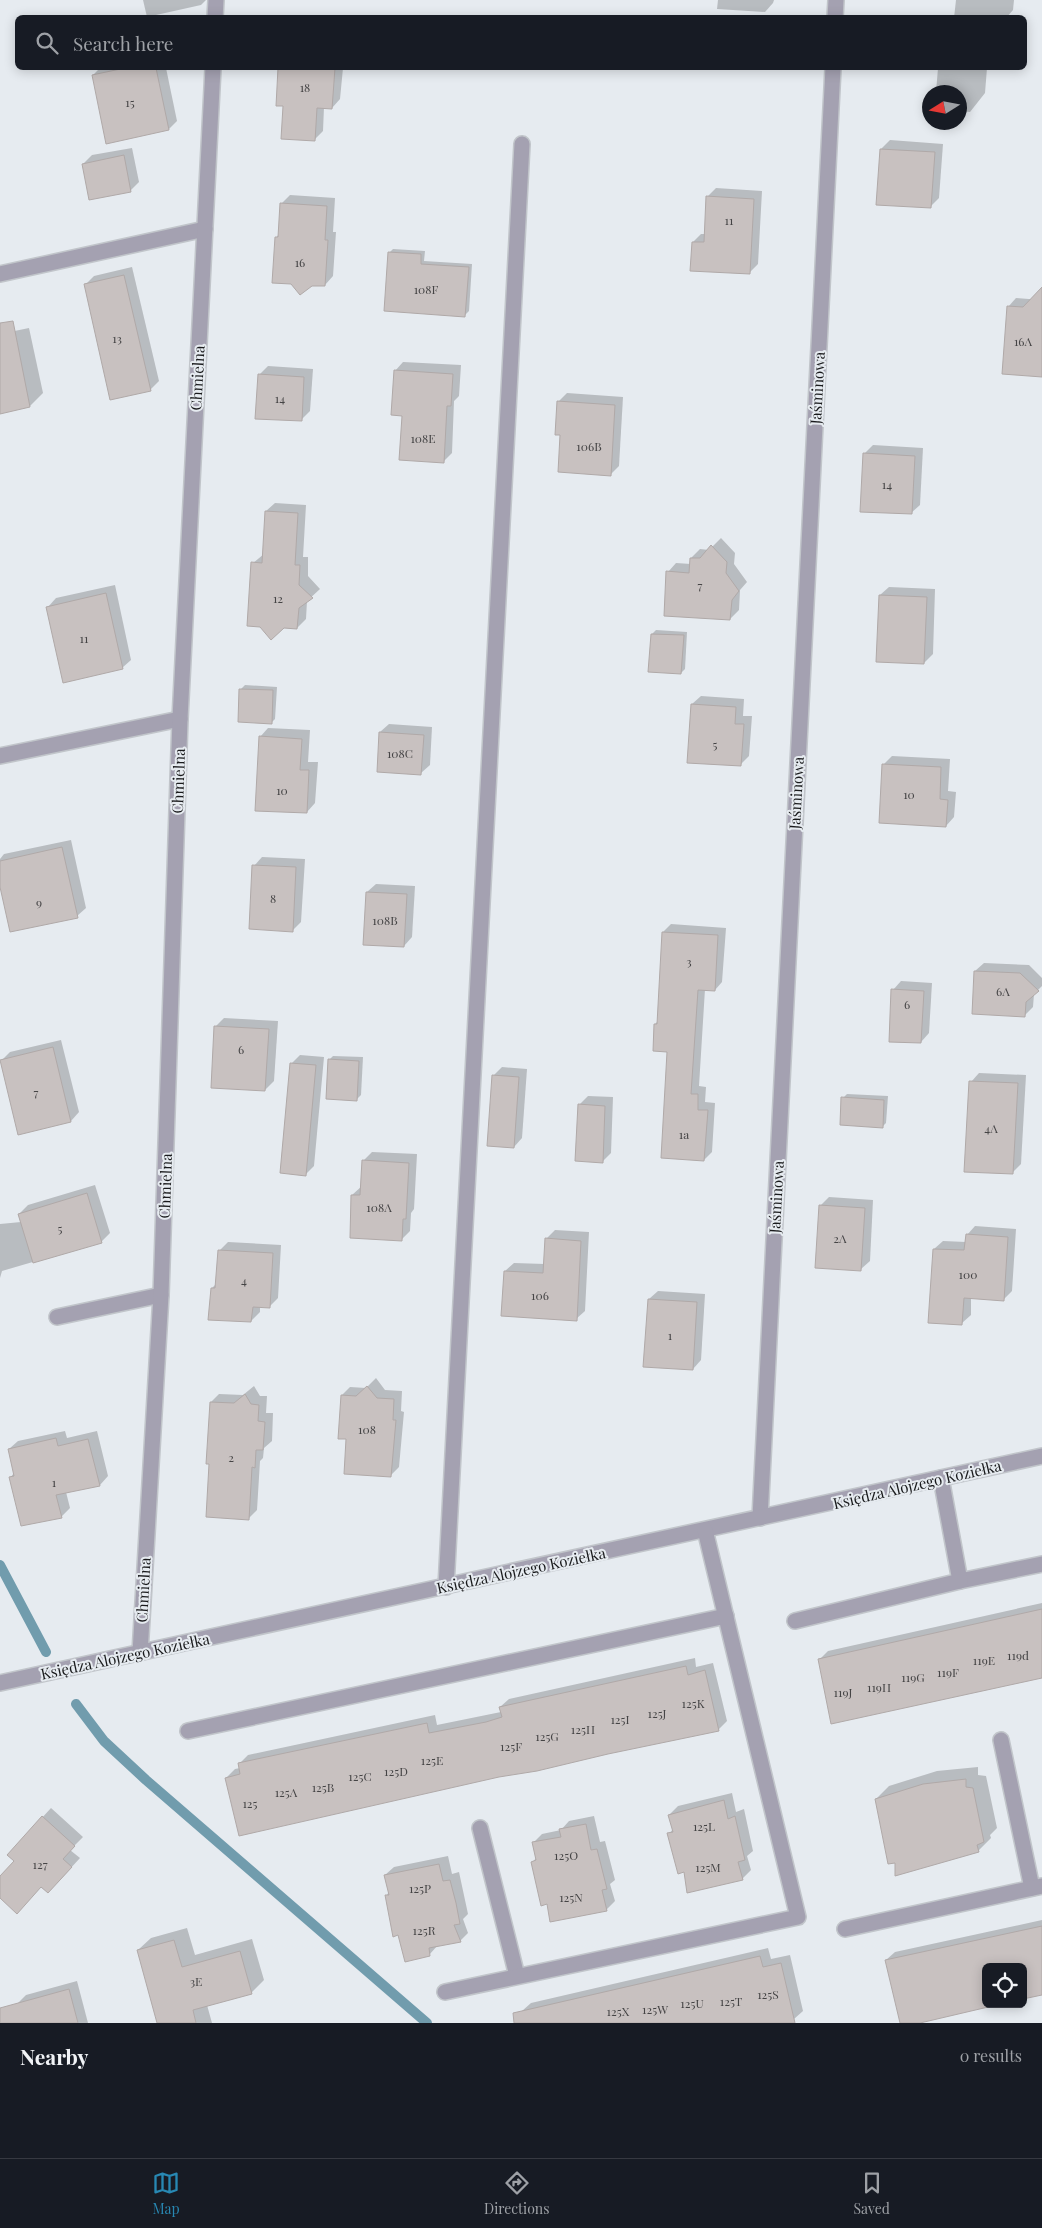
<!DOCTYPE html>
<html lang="en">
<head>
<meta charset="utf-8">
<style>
	:root { --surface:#171b24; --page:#242831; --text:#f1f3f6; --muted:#9ea1a6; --line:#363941; --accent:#2888b3 }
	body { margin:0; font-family:"Playfair Display",serif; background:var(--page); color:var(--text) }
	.controls { position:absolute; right:15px; bottom:15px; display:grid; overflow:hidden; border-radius:8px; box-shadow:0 2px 12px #0003 }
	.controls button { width:45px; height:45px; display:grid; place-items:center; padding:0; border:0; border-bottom:1px solid var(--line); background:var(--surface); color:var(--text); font:25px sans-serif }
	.compass { position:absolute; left:922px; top:85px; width:45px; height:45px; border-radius:50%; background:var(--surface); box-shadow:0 2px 12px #0003; rotate:259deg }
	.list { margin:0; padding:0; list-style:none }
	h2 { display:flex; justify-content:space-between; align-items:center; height:65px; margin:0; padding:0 20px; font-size:21px }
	h2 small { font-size:16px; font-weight:400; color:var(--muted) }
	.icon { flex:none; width:28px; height:28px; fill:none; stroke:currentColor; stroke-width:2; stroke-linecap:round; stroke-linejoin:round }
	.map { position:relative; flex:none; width:1042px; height:2023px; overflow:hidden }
	.search { position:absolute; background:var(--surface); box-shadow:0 2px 12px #0003; left:15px; right:15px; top:15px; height:55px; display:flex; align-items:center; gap:12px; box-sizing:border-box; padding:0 18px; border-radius:8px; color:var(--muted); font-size:19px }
	.sheet { height:135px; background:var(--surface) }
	nav { display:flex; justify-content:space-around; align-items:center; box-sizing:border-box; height:70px; border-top:1px solid var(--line); background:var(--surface); font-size:14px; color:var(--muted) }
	nav a { display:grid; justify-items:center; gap:2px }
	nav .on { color:var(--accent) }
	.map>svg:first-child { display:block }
</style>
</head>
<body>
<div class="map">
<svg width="1042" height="2023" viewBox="0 0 1042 2023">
	<rect width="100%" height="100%" fill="#e6ebf0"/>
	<g fill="#0003">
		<path d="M143,0H206L201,5L147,17Z"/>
		<path d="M718,0H774L773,3L765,12L717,9Z"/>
		<path d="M956,0H1014L1013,10L1006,18H954Z"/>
		<path d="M100,68H166L177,121L169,129L93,75Z"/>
		<path d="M279,68H343L340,99L332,108L324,107L323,131L314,140L284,105H277Z"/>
		<path d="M938,68H987L985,93L970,112L960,111V92H936Z"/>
		<path d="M890,140L943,144L939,198L930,207L881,149Z"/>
		<path d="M132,148L139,182L130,191L83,164L92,155Z"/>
		<path d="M716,188L762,191L758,264L749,273L693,242L701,234H705L707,197Z"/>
		<path d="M290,195L335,198L333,232H336L333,276L325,285L311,284L276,238L279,234L281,204Z"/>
		<path d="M393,249L425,251L424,261L472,264L469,311L465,315L389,253Z"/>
		<path d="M132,267L159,381L150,390L85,285L94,276Z"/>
		<path d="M1016,298L1042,300V375L1008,307Z"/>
		<path d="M29,328L43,393L30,406L0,412V334Z"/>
		<path d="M403,362L461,365L459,396L454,401L452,453L444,461L404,414L395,371Z"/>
		<path d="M268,366L313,369L310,411L301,420L259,375Z"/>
		<path d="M567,393L623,397L619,466L611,474L561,434L558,402Z"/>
		<path d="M873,445L923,448L920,505L911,513L864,454Z"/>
		<path d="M275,503L306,505L303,557H308V576L320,589L307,601L306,619L297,628L253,563L264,554L266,511Z"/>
		<path d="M721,538L735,553L734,564L747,582L740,590L739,610L730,619L668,572L676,563L691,564V558L700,549L709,550Z"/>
		<path d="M115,585L131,660L122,668L48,607L56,598Z"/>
		<path d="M889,587L935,589L933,654L924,663L880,595Z"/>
		<path d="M656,630L687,632L685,669L681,673L652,634Z"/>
		<path d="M245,685L277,687L275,719L271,723L241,689Z"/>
		<path d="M701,696L744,699L743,716H752L749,756L740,765L692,704Z"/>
		<path d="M389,724L432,727L430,765L421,773L380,732Z"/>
		<path d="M268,728L310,730L308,762H318L315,803L307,812L260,737Z"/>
		<path d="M892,756L950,759L948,791L956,792L954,817L946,826L884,764Z"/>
		<path d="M71,840L86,908L77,916L0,882V859L4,854Z"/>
		<path d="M262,857L305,859L301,922L293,930L254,866Z"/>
		<path d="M376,884L415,886L412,937L404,946L367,892Z"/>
		<path d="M671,924L726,928L722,982L715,990L705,989L699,1086L706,1087L705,1102L715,1103L712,1152L704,1160L668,1051L655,1024L658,1021L663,932Z"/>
		<path d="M984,963L1029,965L1042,978V986L1034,994L1033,1007L1024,1016L975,971Z"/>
		<path d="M901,981L932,983L929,1033L921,1042L893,990Z"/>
		<path d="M224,1018L278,1021L274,1081L265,1090L216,1026Z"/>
		<path d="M61,1040L79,1112L71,1121L1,1061L10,1052Z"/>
		<path d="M300,1055L324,1057L314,1166L306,1174L292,1063Z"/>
		<path d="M333,1056L363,1057L361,1095L357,1099L329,1060Z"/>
		<path d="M502,1067L527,1069L522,1138L514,1147L493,1076Z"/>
		<path d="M979,1073L1026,1075L1021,1164L1012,1173L971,1082Z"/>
		<path d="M847,1094L888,1096L886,1123L882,1127L843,1098Z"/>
		<path d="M588,1096L613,1097L611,1153L602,1162L580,1104Z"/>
		<path d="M372,1152L417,1154L414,1209L411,1213L410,1231L401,1240L352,1195L362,1186L363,1161Z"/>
		<path d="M95,1185L110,1233L101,1242L2,1271L0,1278V1224L21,1222L19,1214L28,1205Z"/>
		<path d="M829,1197L873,1200L870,1261L861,1269L820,1206Z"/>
		<path d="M975,1226L1016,1229L1012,1291L1003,1300L971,1297V1315L962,1323L934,1249L943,1241L966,1242L967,1235Z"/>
		<path d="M555,1230L589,1232L585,1311L576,1319L505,1271L514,1263L545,1264L546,1239Z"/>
		<path d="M228,1242L281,1245L278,1298L269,1307L260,1306V1312L251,1321L212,1288L217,1283L219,1251Z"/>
		<path d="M658,1291L705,1294L701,1360L693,1369L649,1299Z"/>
		<path d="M376,1378L385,1390L402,1391L401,1411L404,1412L399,1467L390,1476L348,1438L342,1395L350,1387L366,1388Z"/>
		<path d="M254,1386L260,1396H267L266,1413H273L272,1441L264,1448L263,1458L260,1461L257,1510L248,1519L211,1463V1402L219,1394L243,1395Z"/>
		<path d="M65,1431L67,1438L97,1431L108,1476L100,1485L66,1492L70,1508L61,1517L10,1478L14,1473L9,1449L18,1441Z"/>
		<path d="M1042,1603V1677L819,1660L828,1651Z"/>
		<path d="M695,1658L696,1667L713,1663L727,1721L718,1730L226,1778L235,1769L240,1768L239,1764L248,1755L435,1715L437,1725L496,1713L501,1712L500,1707L509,1699Z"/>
		<path d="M978,1767V1775L986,1776L997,1828L990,1835L991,1838L978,1851L896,1862L876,1799L889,1786L937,1771Z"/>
		<path d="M732,1793L736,1812L744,1809L753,1851L747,1856L751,1870L742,1879L685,1871L669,1834L673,1829L669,1815L678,1806Z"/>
		<path d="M51,1808L83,1837L70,1850L80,1858L57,1883L0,1897V1878L15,1861L8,1855Z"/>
		<path d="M594,1816L600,1842L605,1841L615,1880L610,1884L615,1901L606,1910L548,1903L532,1863L536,1858L533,1843L542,1834L561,1830L569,1821Z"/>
		<path d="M448,1856L452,1874L459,1872L468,1914L463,1919L468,1933L460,1941L438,1945L429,1955L386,1896L389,1892L385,1875L394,1867Z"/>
		<path d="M1042,1920V1994L1023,1967H986L913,2023H901L886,1960L895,1952Z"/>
		<path d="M187,1928L195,1955L252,1939L264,1980L251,1993L207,2005L212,2023H158L138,1950L151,1938Z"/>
		<path d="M768,1948L771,1959L790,1955L803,2011L794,2019L779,2023H525L522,2011L531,2003Z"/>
		<path d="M77,1981L88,2023H23L17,2004L26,1995Z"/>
	</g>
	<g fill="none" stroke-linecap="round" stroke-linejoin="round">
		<g stroke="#719cad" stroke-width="10">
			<path d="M0,1565L46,1652"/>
			<path d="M76,1704L104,1741L146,1780L427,2023"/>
		</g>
	</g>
	<g fill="#c8c1c0" stroke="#b0a9a8">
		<path d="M125,68H156L169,130L106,144L92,75Z"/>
		<path d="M278,68H335L332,109L317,108L315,141L281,139L283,106H276Z"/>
		<path d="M880,149L935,152L931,208L876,205Z"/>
		<path d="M124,155L131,192L89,200L82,164Z"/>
		<path d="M706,196L754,199L750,274L690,271L692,242H704Z"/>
		<path d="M280,203L327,206L325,240H328L325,286H312L300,295L291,284L272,283L275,237H278Z"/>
		<path d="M388,252L421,254V264L469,267L465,317L384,311Z"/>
		<path d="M124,275L151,391L110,400L84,284Z"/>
		<path d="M1042,287V377L1002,374L1007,306L1023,307Z"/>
		<path d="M13,321L30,407L0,414V323Z"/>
		<path d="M394,370L453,374L451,406H447L444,463L399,460L402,416L391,415Z"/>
		<path d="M258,374L304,377L302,421L255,419Z"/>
		<path d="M557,401L615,405L611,476L558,472L560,435H555Z"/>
		<path d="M863,453L915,456L912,514L860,512Z"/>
		<path d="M265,511L298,513L295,565H300L299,585L313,598L299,608L297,629L284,628L271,640L260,627L247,626L251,562L262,563Z"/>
		<path d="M711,545L727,562L726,573L739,591L732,600L730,620L664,616L666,571L689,573L690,558H700Z"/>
		<path d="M106,593L123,669L63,683L46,607Z"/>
		<path d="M879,595L927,597L924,664L876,662Z"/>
		<path d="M651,634L684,635L681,674L648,672Z"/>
		<path d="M239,689L273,690L272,724L238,722Z"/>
		<path d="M691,704L736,707L735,724H744L741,766L687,763Z"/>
		<path d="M379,732L424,735L421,775L377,772Z"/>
		<path d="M259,736L302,739L300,770H309L307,813L255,811Z"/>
		<path d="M882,764L941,767L940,799L948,800L946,827L879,823Z"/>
		<path d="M62,847L78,918L10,932L0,887V861Z"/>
		<path d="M252,865L296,867L293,932L249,929Z"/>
		<path d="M366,892L407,894L404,947L363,945Z"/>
		<path d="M662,932L718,935L715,991L698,990L691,1094H698V1110H708L704,1161L661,1158L667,1052L653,1051L654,1024H657Z"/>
		<path d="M974,971L1020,973L1039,991L1026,1002L1025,1017L972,1014Z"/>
		<path d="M891,989L924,991L921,1043L889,1042Z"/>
		<path d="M214,1026L269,1029L265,1091L211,1088Z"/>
		<path d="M53,1047L71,1122L18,1135L0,1060Z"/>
		<path d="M328,1059L359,1061L357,1101L326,1099Z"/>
		<path d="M290,1063L316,1065L306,1176L280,1173Z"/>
		<path d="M492,1075L519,1077L514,1148L487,1146Z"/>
		<path d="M969,1081L1018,1083L1013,1174L964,1172Z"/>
		<path d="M841,1097L884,1100L883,1128L840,1125Z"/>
		<path d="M578,1104L605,1106L603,1163L575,1161Z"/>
		<path d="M362,1160L409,1163L406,1219H403L402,1241L350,1238L351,1195H360Z"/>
		<path d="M87,1193L102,1243L33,1263L18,1214Z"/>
		<path d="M819,1205L865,1208L861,1271L815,1268Z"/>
		<path d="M966,1234L1008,1237L1004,1301L964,1298L962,1325L928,1323L933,1249L964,1250Z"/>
		<path d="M545,1238L581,1241L577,1321L501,1316L504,1271L543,1273Z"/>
		<path d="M218,1250L273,1253L270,1308L253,1307L251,1322L208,1320L211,1288H215Z"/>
		<path d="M648,1299L697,1302L693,1370L643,1367Z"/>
		<path d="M367,1386L377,1398L394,1399L393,1420H396L391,1477L344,1474L346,1439H338L341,1395L356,1396Z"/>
		<path d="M245,1394L251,1404L259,1405L258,1421L265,1422L263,1450H256L255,1468L252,1467L249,1520L206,1517L209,1464H206L210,1402L234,1403Z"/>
		<path d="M56,1438L58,1446L88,1439L100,1486L56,1495L62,1518L21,1526L9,1477L14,1476L8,1449Z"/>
		<path d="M1042,1609V1678L831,1724L818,1659Z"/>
		<path d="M686,1666L688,1675L705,1670L719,1731L608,1754L537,1771L499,1777L239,1836L225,1778L240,1774L238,1763L427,1723L429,1733L486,1722L502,1717L499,1707Z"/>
		<path d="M966,1779V1787L973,1788L984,1842L977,1845L979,1852L895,1876V1863L888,1864L875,1799L923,1784Z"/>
		<path d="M724,1800L728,1819L735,1816L745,1860L738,1862L743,1880L687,1893L684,1872L678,1874L667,1833L673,1832L668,1815Z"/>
		<path d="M42,1816L75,1846L63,1859L72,1867L48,1893L41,1887L17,1914L0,1898V1876L14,1861L7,1855Z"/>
		<path d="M586,1824L591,1850L597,1849L607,1889L602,1890L607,1911L550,1922L547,1904L541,1906L531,1862L536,1860L532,1842L561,1837L559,1829Z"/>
		<path d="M439,1864L443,1881L450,1880L456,1903L460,1924L454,1925L461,1942L429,1948L430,1956L405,1962L398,1935L393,1937L385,1895H389L384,1875Z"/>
		<path d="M1042,1926V1995L1023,1999V1967H986V2004H1001L920,2023H900L885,1960Z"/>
		<path d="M174,1940L182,1967L240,1951L252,1994L193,2010L196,2023H157L137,1950Z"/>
		<path d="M760,1956L763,1967L781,1963L795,2023H514L513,2013Z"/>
		<path d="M69,1989L78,2023H0V2008Z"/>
	</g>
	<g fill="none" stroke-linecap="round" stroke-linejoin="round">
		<defs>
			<g id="minor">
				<path d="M215,18L216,0"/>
				<path d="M835,18L836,0"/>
				<path d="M0,274L205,229"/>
				<path d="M0,756L180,719"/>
				<path d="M57,1317L161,1295"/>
				<path d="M760,1518L833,68"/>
				<path d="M960,1581L1042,1564"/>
				<path d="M446,1587L522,144"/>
				<path d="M795,1621L960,1581L941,1478"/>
				<path d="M140,1653L161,1295L180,719L213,68"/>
				<path d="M0,1683L1042,1456"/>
				<path d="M188,1731L726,1616"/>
				<path d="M1001,1740L1032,1888"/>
				<path d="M480,1828L517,1976"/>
				<path d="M845,1929L1042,1886"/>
				<path d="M445,1992L798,1917L705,1530"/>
			</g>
		</defs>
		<use href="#minor" stroke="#c1c5ca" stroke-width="18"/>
		<use href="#minor" stroke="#a4a1b1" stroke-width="15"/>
	</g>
	<g text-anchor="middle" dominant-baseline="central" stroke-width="4" stroke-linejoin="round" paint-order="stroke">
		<g font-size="12" fill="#454445">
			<text x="305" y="87">18</text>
			<text x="130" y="102">15</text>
			<text x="729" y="220">11</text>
			<text x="300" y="262">16</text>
			<text x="426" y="289">108F</text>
			<text x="117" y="338">13</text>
			<text x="1023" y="341">16A</text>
			<text x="280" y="398">14</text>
			<text x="423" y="438">108E</text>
			<text x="589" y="446">106B</text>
			<text x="887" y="484">14</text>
			<text x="700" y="585">7</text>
			<text x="278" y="598">12</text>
			<text x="84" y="638">11</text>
			<text x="715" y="744">5</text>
			<text x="400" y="753">108C</text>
			<text x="282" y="790">10</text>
			<text x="909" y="794">10</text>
			<text x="273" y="898">8</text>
			<text x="39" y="902">9</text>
			<text x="385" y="920">108B</text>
			<text x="689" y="961">3</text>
			<text x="1003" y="991">6A</text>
			<text x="907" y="1004">6</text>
			<text x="241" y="1049">6</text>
			<text x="36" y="1092">7</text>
			<text x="991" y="1128">4A</text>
			<text x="684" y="1134">1a</text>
			<text x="379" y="1207">108A</text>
			<text x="60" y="1228">5</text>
			<text x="840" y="1238">2A</text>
			<text x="968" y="1274">100</text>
			<text x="244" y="1280">4</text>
			<text x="540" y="1295">106</text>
			<text x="670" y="1335">1</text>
			<text x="367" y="1429">108</text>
			<text x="231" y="1457">2</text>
			<text x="54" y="1482">1</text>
			<text x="1018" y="1655">119d</text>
			<text x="984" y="1660">119E</text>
			<text x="948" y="1672">119F</text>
			<text x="913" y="1677">119G</text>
			<text x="879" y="1687">119H</text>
			<text x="843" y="1692">119J</text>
			<text x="693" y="1703">125K</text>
			<text x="657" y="1713">125J</text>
			<text x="620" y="1719">125I</text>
			<text x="583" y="1729">125H</text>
			<text x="547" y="1736">125G</text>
			<text x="511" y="1746">125F</text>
			<text x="432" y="1760">125E</text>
			<text x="396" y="1771">125D</text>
			<text x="360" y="1776">125C</text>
			<text x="323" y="1787">125B</text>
			<text x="286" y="1792">125A</text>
			<text x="250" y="1803">125</text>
			<text x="704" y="1826">125L</text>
			<text x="566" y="1855">125O</text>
			<text x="40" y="1864">127</text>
			<text x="708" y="1867">125M</text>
			<text x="420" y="1888">125P</text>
			<text x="571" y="1897">125N</text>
			<text x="424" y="1930">125R</text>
			<text x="196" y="1981">3E</text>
			<text x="768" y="1994">125S</text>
			<text x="731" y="2001">125T</text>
			<text x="692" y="2003">125U</text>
			<text x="655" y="2009">125W</text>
			<text x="618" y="2011">125X</text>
		</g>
		<g font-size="15" fill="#191a1c" stroke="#e6ebf0">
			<text transform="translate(197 378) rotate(-87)">Chmielna</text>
			<text transform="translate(817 388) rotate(-87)">Jaśminowa</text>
			<text transform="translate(178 781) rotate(-88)">Chmielna</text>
			<text transform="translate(796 793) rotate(-87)">Jaśminowa</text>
			<text transform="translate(165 1186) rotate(-88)">Chmielna</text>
			<text transform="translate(776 1197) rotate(-87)">Jaśminowa</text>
			<text transform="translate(917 1484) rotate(-13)">Księdza Alojzego Koziełka</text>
			<text transform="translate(521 1570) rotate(-12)">Księdza Alojzego Koziełka</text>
			<text transform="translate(143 1590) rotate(-87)">Chmielna</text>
			<text transform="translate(125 1656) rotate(-12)">Księdza Alojzego Koziełka</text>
		</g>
	</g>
</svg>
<div class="controls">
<button><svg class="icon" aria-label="locate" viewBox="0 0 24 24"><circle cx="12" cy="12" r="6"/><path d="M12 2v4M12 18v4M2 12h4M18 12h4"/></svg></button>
</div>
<svg class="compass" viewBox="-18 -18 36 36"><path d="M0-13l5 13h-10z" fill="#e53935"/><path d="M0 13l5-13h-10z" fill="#9ea1a6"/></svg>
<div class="search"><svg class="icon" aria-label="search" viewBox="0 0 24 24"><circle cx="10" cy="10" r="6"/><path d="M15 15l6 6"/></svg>Search here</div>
</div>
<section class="sheet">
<h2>Nearby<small>0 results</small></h2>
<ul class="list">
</ul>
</section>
<nav>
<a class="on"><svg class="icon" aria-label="map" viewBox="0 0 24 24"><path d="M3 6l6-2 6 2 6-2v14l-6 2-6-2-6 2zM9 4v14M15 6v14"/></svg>Map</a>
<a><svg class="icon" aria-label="directions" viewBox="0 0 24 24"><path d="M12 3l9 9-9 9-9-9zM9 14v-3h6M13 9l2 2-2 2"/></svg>Directions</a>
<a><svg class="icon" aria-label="saved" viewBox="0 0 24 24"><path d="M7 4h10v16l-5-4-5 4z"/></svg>Saved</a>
</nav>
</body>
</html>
